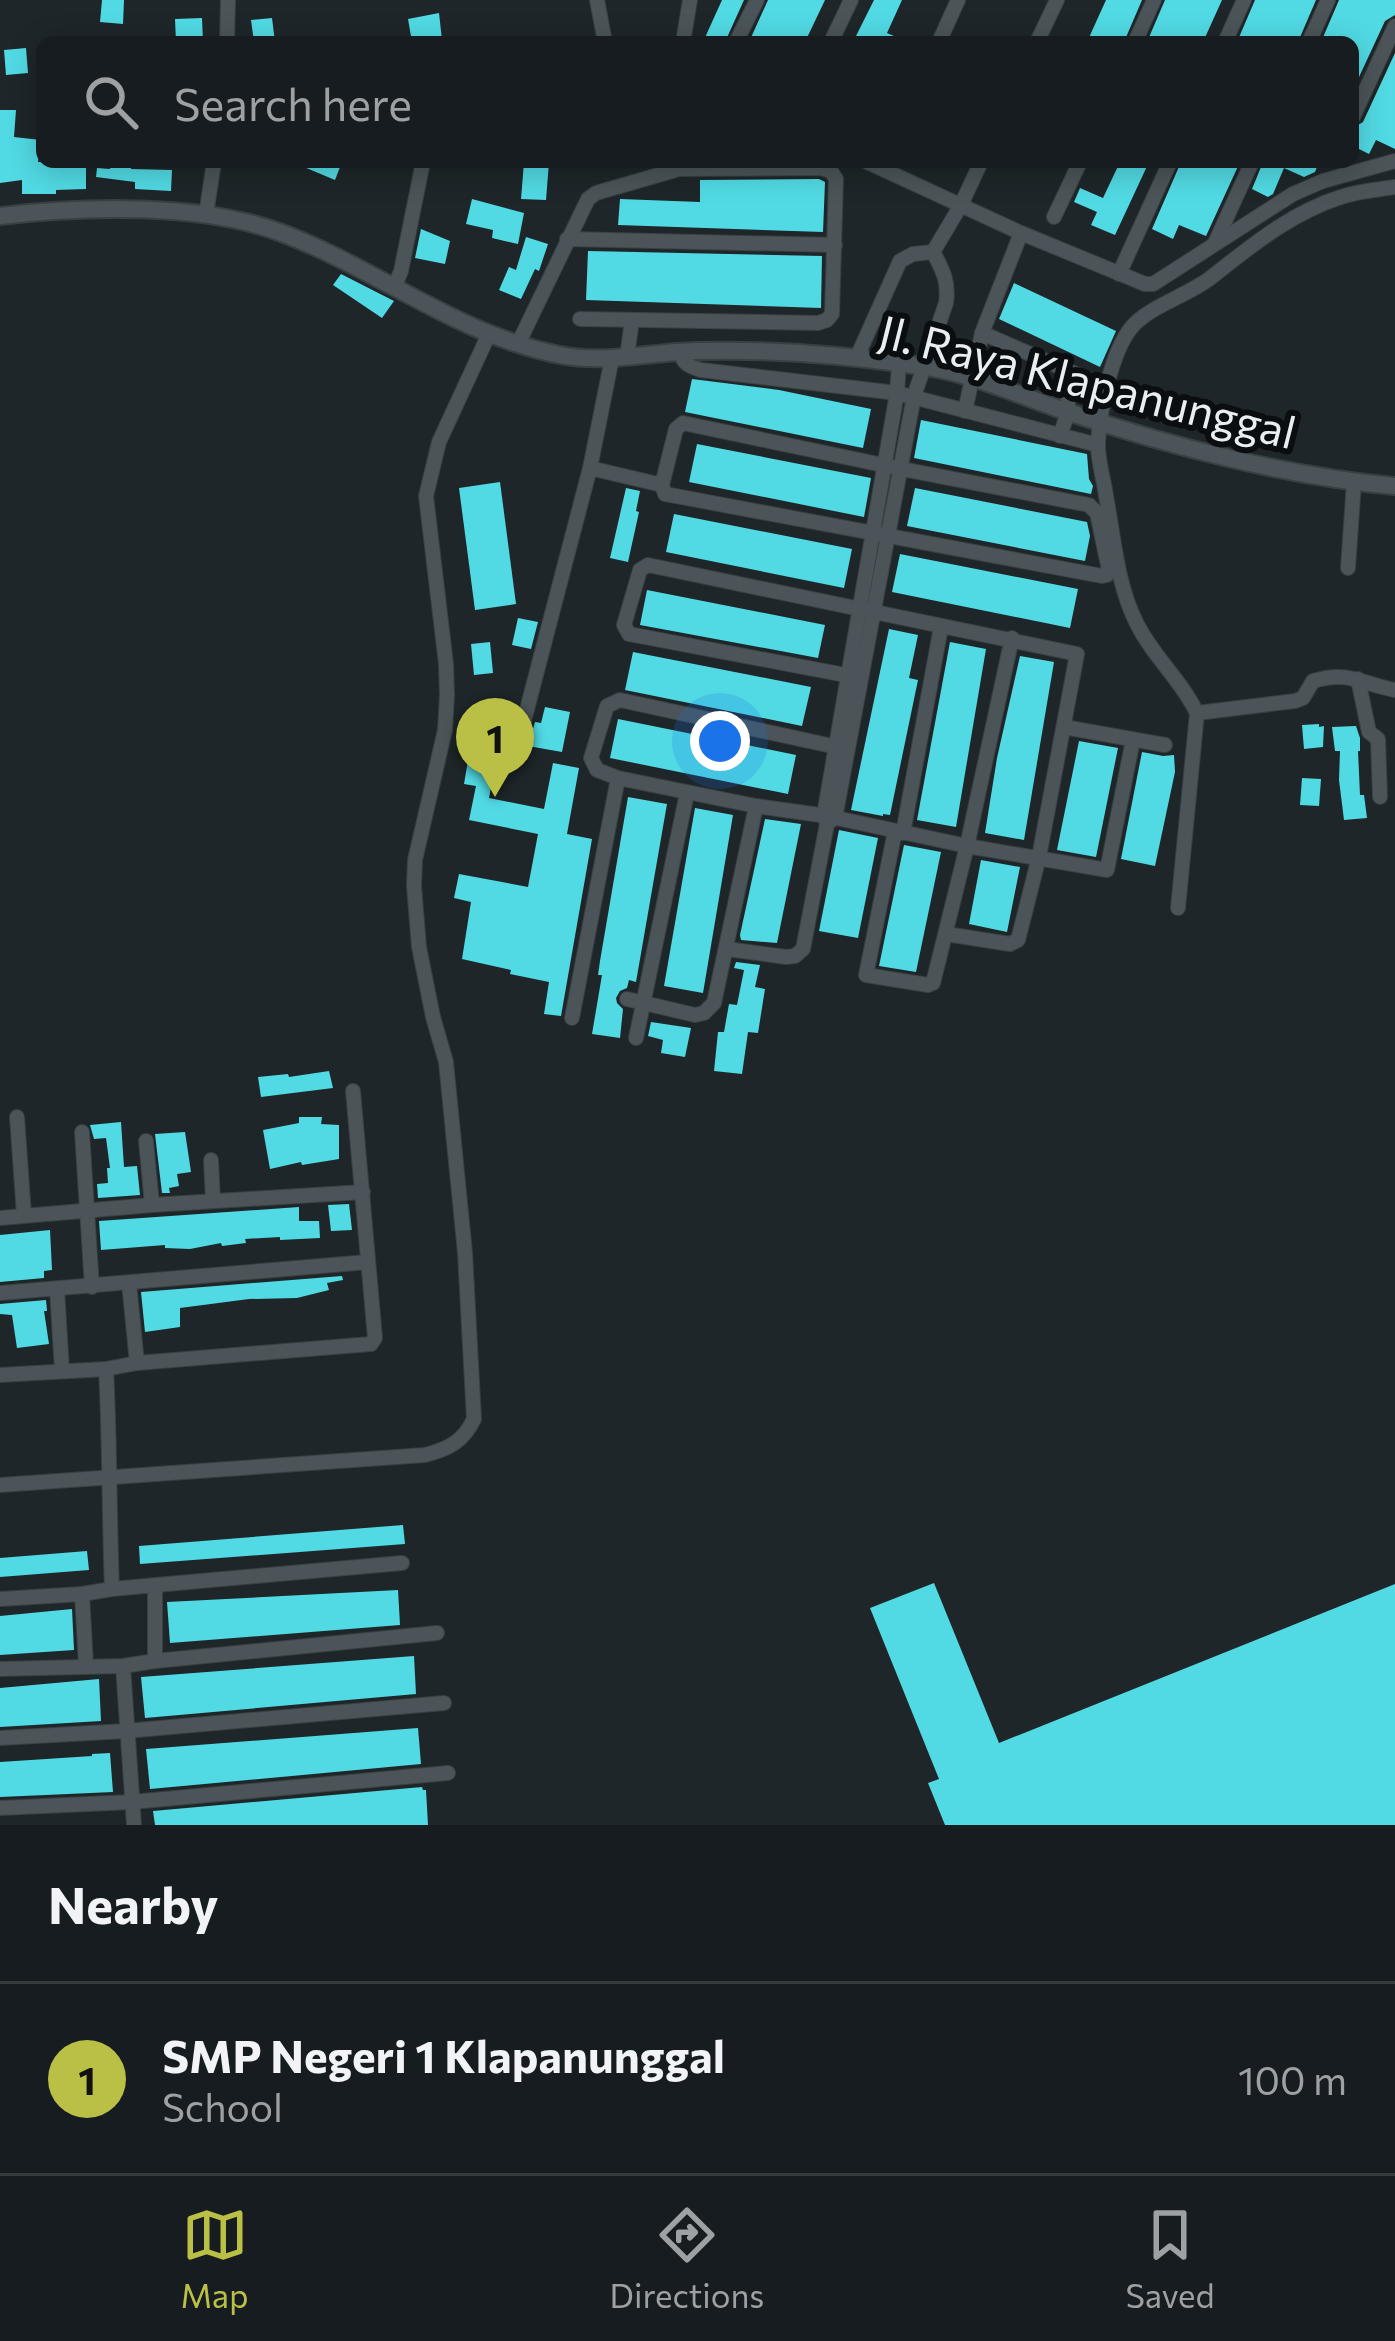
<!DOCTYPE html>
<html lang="en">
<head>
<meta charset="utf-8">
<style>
	:root { --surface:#161c1f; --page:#23292c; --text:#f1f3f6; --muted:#9ea1a4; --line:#353a3d; --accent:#bac045 }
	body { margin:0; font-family:Commissioner,sans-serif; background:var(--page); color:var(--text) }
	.you { position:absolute; left:720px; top:741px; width:42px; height:42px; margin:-30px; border:9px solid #fff; border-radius:50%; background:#1a73e8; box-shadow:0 0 0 18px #1a73e833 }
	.badge { display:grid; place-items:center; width:78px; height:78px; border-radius:50%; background:var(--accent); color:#111; font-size:39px; font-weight:700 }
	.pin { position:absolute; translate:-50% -99px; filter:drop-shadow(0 3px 6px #0008) }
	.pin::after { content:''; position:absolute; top:63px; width:42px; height:36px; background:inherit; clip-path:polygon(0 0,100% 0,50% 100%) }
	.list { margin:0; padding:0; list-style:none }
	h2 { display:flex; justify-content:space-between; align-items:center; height:156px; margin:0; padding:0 48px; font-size:51px }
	h2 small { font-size:39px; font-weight:400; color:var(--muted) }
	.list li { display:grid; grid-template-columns:78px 1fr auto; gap:36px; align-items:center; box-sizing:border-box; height:192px; padding:0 48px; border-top:3px solid var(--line) }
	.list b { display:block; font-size:45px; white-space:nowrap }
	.list p { margin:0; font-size:39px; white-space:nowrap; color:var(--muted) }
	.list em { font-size:39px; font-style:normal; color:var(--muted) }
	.icon { flex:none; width:66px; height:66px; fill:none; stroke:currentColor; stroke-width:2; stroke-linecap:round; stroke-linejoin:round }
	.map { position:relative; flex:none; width:1395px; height:1825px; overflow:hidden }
	.search { position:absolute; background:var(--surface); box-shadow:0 6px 30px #0003; left:36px; right:36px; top:36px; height:132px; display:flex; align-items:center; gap:30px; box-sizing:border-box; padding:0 42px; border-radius:18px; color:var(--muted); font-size:45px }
	.sheet { height:348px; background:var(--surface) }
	nav { display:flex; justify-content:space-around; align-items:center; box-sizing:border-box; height:168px; border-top:3px solid var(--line); background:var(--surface); font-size:33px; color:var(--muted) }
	nav a { display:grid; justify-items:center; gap:6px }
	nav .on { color:var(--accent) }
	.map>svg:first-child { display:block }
</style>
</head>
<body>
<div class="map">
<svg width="1395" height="1825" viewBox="0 0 1395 1825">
	<rect width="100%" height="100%" fill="#1e2629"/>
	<g fill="#51dae4">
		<path d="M102,0H124L123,24L100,22Z"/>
		<path d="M722,0H744L725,42H703Z"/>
		<path d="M768,0H825L805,42H749Z"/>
		<path d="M874,0H902L887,33L908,42H853Z"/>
		<path d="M1106,0H1142L1124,42H1087Z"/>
		<path d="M1165,0H1222L1203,42H1147Z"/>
		<path d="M1255,0H1316L1298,42H1237Z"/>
		<path d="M1339,0H1395V15L1385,21L1353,90V42H1321Z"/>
		<path d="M439,13L442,40L412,42L408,19Z"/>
		<path d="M202,18L203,42H176L175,19Z"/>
		<path d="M272,18L275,42H254L251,20Z"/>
		<path d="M26,48L28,73L6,75L4,50Z"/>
		<path d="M1395,53V149L1376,140L1369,154L1353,146V128L1363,122Z"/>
		<path d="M0,110H16L14,137L41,140L38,162H86V189L56,190V194H22V180L0,183Z"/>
		<path d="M111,162H132L131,169L172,170L171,191L135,189V182L96,177L97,168L110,169Z"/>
		<path d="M292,162H342L335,180Z"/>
		<path d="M524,162H549L546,200L521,199Z"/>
		<path d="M1120,162H1149L1115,235L1091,225L1097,212L1074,202L1080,188L1103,198Z"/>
		<path d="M1181,162H1240L1206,236L1179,225L1173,239L1152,229Z"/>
		<path d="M1263,162H1319L1315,172L1304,177L1284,168L1273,194L1268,197L1252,189Z"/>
		<path d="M819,179L825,182L823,232L618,225L620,199L700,202V180Z"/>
		<path d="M472,199L524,213L518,244L492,238L493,230L466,224Z"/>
		<path d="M421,229L450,241L445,264L415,258Z"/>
		<path d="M526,237L548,244L539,271L535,269L521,299L499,290L509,267L516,270Z"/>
		<path d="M588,251L822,256L821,308L586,300Z"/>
		<path d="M341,274L394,301L382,318L333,285Z"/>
		<path d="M1014,283L1116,331L1100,367L999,319Z"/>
		<path d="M692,379L779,390L871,409L863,448L685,412Z"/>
		<path d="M921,420L1087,454L1089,479L1093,486L1091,494L914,458Z"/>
		<path d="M697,444L871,478L864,517L689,482Z"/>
		<path d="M500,482L516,604L475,610L459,488Z"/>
		<path d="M626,488L640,491L636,511L639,512L628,562L610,558Z"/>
		<path d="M915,488L1087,522L1090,536L1085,561L907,526Z"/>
		<path d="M674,514L852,549L844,588L666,552Z"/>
		<path d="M900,554L1078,589L1070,628L892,592Z"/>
		<path d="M647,590L825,625L818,658L640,625Z"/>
		<path d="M518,618L538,622L531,649L512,645Z"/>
		<path d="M889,629L918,635L909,678L918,680L890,815L883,814V816L851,810Z"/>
		<path d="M490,642L493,673L474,675L471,644Z"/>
		<path d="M950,642L986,649L956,827L917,820Z"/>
		<path d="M633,652L811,687L802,726L625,690Z"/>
		<path d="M1020,656L1054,662L1024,840L985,833L997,758Z"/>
		<path d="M545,707L570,712L562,752L528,746L535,722L541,723Z"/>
		<path d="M618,719L796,755L788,794L610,758Z"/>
		<path d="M1319,724V727L1324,726L1323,747L1304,749L1302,725Z"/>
		<path d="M1356,726L1360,738V751H1358L1360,795H1364L1367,818L1344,820L1339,780L1340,751H1335L1332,727Z"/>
		<path d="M1079,741L1118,748L1096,857L1057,850Z"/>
		<path d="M471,743L498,747L489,798L544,809L553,763L579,768L567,834L592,839L561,1016L544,1014L549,982L510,974L511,970L462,959L471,902L454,898L459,874L528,887L538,834L469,820L476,786L464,784Z"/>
		<path d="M1142,752L1163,756L1174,755L1175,772L1155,866L1121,859Z"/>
		<path d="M1302,778L1321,779L1319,806L1300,805Z"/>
		<path d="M628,797L667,804L636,982L629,980L627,988L620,991L616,998L617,1003L623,1009L620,1038L592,1034L602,975H598L600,961Z"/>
		<path d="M695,808L733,815L703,993L664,986Z"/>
		<path d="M765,819L801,824L777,943L741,940L740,935Z"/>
		<path d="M839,830L878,838L858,938L819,931Z"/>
		<path d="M904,845L941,852L916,972L879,966Z"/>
		<path d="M981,860L1020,867L1007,932L969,924Z"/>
		<path d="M736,962L760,965L755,987L765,989L758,1033L748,1032L742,1074L714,1071L718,1032H724L729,1004L737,1005L744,970L734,968Z"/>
		<path d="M651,1022L691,1028L685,1057L661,1053L663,1040L648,1036Z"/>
		<path d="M329,1071L333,1088L261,1097L258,1077L288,1074L289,1077Z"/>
		<path d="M299,1117H322L321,1124L339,1125V1159L302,1165L301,1162L270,1169L263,1130L299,1123Z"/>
		<path d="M121,1122L124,1167L137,1166L140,1195L98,1198L97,1184L108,1183L107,1168H110L106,1138L94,1139L90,1125Z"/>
		<path d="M185,1132L191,1172L177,1174L179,1186L169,1188L170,1193H162L155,1134Z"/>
		<path d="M349,1204L352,1230L331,1231L328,1205Z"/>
		<path d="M299,1207V1221H319L320,1238L280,1240V1237L245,1239L246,1243L222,1246L221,1243L190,1249L165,1248V1245L101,1250L99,1221Z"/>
		<path d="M50,1230L52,1270L44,1271V1278L0,1282V1235Z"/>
		<path d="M342,1276L343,1280L327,1283L329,1290L297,1298L249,1299L180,1308V1327L145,1332L141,1292Z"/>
		<path d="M46,1300L47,1311H44L49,1344L17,1348L12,1315L0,1314V1304Z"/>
		<path d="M403,1525L405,1544L140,1564L139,1546Z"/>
		<path d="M87,1551L89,1570L0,1577V1558Z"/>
		<path d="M934,1583L999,1743L1395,1584V1825H945L928,1783L939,1779L870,1608Z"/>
		<path d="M398,1590L400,1625L170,1643L167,1602Z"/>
		<path d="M72,1609L74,1650L0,1655V1616Z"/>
		<path d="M414,1656L416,1694L145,1718L141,1677Z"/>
		<path d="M99,1679L101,1721L0,1727V1688Z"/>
		<path d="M418,1728L421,1764L150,1789L146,1749Z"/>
		<path d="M110,1753L113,1792L0,1797V1762L92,1756V1754Z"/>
		<path d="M422,1787L423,1790H426L428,1825H155L153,1811Z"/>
	</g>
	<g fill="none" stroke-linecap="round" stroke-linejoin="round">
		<defs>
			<g id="minor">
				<path d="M597,0L605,42"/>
				<path d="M227,42L228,0"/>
				<path d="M683,42L690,0"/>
				<path d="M736,42L757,0"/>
				<path d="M831,42L851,0"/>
				<path d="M939,42L958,0"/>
				<path d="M1037,42L1057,0"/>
				<path d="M1135,42L1154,0"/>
				<path d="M1225,42L1244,0"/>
				<path d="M1309,42L1328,0"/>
				<path d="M1353,117L1395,26"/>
				<path d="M867,162L1021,233L1145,284H1153L1293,194L1323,181L1395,161"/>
				<path d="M1395,187C1377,190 1358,191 1341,197C1290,213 1250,247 1209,279C1186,296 1148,307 1131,328C1111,353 1100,410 1098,442C1097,459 1104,479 1106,496C1114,538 1117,584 1136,622C1153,657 1180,678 1197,713L1295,701L1303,698L1313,681C1350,670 1361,684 1395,690"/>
				<path d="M206,215L214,162"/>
				<path d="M1054,217L1080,162"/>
				<path d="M567,239L835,245"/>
				<path d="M1215,243L1252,162"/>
				<path d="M933,252L961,205L981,162"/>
				<path d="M1119,274L1170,162"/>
				<path d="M394,288L401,271L423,162"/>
				<path d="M580,319L818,323L827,320L832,314L836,179L831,171L821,168L680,169"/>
				<path d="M982,333L1085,378"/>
				<path d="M518,344L588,199L596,193L686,167"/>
				<path d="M680,351C683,364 688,366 701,370L897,393L1098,445"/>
				<path d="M627,357L632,320"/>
				<path d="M857,357L900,261L913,254L933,252"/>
				<path d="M965,411L982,333L1021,233"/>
				<path d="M683,423L902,469L1089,505L1097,513L1109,570L1107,575L1102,576L665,494L662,485L676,429Z"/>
				<path d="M1060,436L1068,412V371"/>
				<path d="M590,468L662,485"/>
				<path d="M1348,568L1354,482"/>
				<path d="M861,678L629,634L624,625L640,570L648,565L1077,654L1039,857L1018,940L1010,944L946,934"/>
				<path d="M1358,679L1369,732L1378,739L1380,797"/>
				<path d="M1064,727L1165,745"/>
				<path d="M519,740L590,468L612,358"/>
				<path d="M846,749L620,700L607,706L591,758L597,770L618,778L756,806L827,816L967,846L1107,870L1133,740"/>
				<path d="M829,822L835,818L914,396L946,303C949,282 943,270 933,252"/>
				<path d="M895,831L866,975L928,985L933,983L967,846L1012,638"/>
				<path d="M903,833L941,627"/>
				<path d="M1178,908L1197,713"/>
				<path d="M727,949L786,957L795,956L803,949L827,824L824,815L897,393L899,364"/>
				<path d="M627,999L695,1015L704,1013L714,1003L756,806"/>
				<path d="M572,1018L618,778"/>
				<path d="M636,1038L687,793"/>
				<path d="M17,1117L24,1215"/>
				<path d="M82,1132L92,1287"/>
				<path d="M146,1141L152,1205"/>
				<path d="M211,1160L213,1201"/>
				<path d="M0,1218L152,1205L363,1192"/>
				<path d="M129,1283L137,1363"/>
				<path d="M57,1289L62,1371"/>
				<path d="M0,1293L368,1262"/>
				<path d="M106,1369C110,1442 109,1515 112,1589"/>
				<path d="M0,1375L106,1369L137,1363L371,1344L375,1338L353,1091"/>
				<path d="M0,1485L425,1455C448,1449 463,1442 474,1419L465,1253L446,1062L433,1017L419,947L414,886L415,860L445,730L447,695L446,664L426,496L439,442L488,336"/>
				<path d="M155,1587V1661"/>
				<path d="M82,1594L86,1665"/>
				<path d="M0,1599L82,1594L112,1589L402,1563"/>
				<path d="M123,1666L134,1825"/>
				<path d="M0,1669L123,1666L155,1661L437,1633"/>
				<path d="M0,1738L126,1731L444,1703"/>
				<path d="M0,1808L132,1802L448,1773"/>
			</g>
			<path id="tertiary" d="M0,216C83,206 200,203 279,232C377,268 454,334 560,355C604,364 651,352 696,351C771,349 846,355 921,366C972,373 1020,396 1068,412C1169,446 1289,477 1395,486"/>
		</defs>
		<use href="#minor" stroke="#394043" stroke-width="16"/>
		<use href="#tertiary" stroke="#394043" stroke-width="20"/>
		<use href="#minor" stroke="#4b5458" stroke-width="14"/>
		<use href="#tertiary" stroke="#4b5458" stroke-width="16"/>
	</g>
	<g text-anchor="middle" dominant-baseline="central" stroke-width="12" stroke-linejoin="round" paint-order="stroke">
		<g font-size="45" fill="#e9eff1" stroke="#0b0e10">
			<text transform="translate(1088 380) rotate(14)">Jl. Raya Klapanunggal</text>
		</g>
	</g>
</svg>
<div class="you"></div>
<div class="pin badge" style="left:495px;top:797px">1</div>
<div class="search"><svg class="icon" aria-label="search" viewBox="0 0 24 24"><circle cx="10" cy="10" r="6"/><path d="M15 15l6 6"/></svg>Search here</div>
</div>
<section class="sheet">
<h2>Nearby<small></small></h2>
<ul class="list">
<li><span class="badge">1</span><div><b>SMP Negeri 1 Klapanunggal</b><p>School</p></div><em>100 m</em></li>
</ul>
</section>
<nav>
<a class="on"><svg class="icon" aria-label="map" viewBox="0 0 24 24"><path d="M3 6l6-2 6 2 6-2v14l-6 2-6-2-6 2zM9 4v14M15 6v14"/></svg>Map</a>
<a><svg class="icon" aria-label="directions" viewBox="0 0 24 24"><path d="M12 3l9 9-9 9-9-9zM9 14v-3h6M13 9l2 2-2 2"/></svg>Directions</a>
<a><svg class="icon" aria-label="saved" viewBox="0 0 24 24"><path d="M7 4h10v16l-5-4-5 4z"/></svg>Saved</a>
</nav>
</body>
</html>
